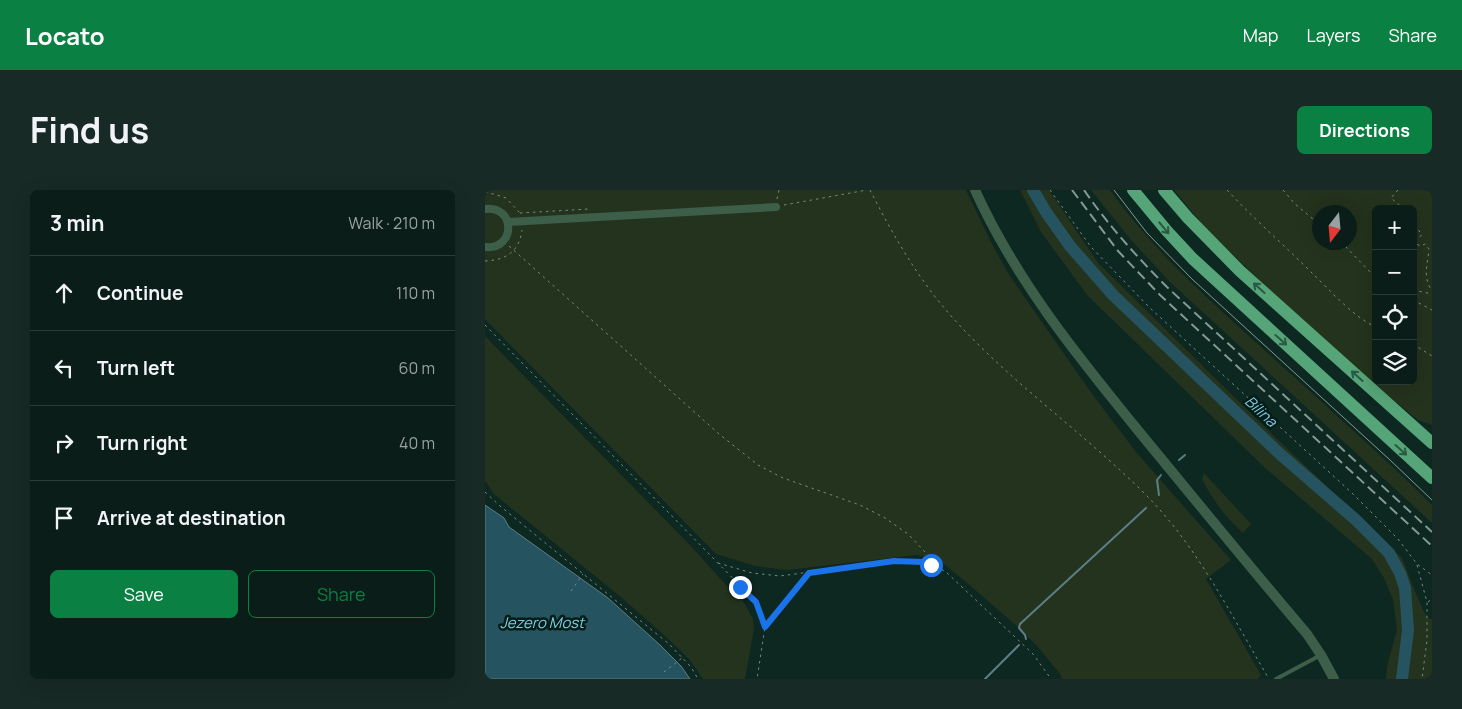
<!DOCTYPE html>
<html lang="en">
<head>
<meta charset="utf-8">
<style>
	:root { --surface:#0a1d19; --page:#182a26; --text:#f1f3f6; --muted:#99a2a2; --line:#2a3b38; --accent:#0b8043 }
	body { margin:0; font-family:Manrope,sans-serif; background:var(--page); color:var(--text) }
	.controls { position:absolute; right:15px; top:15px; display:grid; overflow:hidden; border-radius:8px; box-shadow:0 5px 20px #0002 }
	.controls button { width:45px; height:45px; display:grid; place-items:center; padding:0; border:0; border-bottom:1px solid var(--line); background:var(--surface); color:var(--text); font:25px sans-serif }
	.compass { position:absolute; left:827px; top:15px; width:45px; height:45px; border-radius:50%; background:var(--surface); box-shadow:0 5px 20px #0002; rotate:196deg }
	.stop { position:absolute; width:15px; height:15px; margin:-11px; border:4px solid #1a73e8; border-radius:50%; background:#fff }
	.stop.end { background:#1a73e8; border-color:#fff; box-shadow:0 1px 5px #0008 }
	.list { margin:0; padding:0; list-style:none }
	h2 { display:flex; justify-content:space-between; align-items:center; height:65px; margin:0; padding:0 20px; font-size:21px }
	h2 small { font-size:16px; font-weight:400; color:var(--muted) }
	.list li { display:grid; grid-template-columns:32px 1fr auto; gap:15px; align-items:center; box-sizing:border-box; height:75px; padding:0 20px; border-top:1px solid var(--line) }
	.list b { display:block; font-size:19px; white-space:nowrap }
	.list em { font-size:16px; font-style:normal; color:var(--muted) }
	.actions { display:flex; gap:10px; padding:15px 20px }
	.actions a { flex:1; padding:11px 0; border:1px solid var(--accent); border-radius:8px; text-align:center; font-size:18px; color:var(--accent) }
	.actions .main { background:var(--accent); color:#fff }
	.icon { flex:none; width:28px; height:28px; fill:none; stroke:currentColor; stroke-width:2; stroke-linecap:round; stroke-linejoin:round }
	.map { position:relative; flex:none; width:947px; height:489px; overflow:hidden; border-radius:8px }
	header { display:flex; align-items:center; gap:30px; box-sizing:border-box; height:70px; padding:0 25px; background:var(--accent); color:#fff }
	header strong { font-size:24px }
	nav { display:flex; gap:28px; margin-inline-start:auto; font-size:18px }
	.intro { display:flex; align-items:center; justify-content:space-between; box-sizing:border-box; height:120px; padding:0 30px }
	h1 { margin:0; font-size:35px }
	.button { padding:12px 22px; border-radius:8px; background:var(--accent); color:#fff; font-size:18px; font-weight:700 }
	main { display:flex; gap:30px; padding:0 30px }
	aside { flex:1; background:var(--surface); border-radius:8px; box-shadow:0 5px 20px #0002 }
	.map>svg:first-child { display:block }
</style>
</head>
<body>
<header>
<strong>Locato</strong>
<nav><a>Map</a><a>Layers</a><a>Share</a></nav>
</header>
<div class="intro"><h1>Find us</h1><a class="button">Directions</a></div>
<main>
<aside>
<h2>3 min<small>Walk · 210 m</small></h2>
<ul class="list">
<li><svg class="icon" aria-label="ahead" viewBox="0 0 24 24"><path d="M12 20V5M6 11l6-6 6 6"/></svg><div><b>Continue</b></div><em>110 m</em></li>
<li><svg class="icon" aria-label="left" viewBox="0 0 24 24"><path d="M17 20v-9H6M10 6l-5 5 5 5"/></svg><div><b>Turn left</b></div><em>60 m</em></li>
<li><svg class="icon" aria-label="right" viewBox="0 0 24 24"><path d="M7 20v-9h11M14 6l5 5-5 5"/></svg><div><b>Turn right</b></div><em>40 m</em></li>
<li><svg class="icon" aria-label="arrive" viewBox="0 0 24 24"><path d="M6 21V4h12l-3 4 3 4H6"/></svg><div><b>Arrive at destination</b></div></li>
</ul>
<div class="actions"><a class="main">Save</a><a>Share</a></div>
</aside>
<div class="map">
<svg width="947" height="489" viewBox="0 0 947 489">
	<rect width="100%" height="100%" fill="#0d2721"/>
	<g fill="#24331d" fill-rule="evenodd">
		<path d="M0,0H481L508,56L525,86L605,201L651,262L746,370L721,389L776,485L773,489H577L575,484L553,457L535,439L481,392L455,371L432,365L302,380L270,376L231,364L0,129Z"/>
		<path d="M535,0H564L613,73L789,246L917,368L931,404L942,428L947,429V489H901L902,476L912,440L908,410L899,388L887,369L779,277L602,105L556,42Z"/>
		<path d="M606,0H625C664,55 714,101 764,146C824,201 885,254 943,311L947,315V333L686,93L646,50Z"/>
		<path d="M689,0H947V235L933,230L902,205L827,140L723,41ZM891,19H928V191H891ZM834,22H864V52H834Z"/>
		<path d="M0,146L205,355L241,395L257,409L268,429L269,439L260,489H218L204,469L180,446L137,408L9,304L0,291Z"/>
		<path d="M719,283L766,334L758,343C741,328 727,309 717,289Z"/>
	</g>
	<path fill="#25535f" stroke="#5b7f87" d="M0,315L19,328L24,337L123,408L175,455L196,476L205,489H0Z"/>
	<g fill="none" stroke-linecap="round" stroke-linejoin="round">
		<g stroke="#5b7f87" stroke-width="2">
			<path d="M694,270L700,265"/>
			<path d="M674,305L672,290L676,285"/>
			<path d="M541,449L540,445L534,438L535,434L661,318"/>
			<path d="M500,489L534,455"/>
		</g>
		<path stroke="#25535f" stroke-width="12" d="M548,0L561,22L585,56L628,105L795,264L871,330L904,363L915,383L920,398L923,440L917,489"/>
		<g stroke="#768a85" stroke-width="1" stroke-dasharray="2.5 4" stroke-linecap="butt">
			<path d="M385,0C408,45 433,89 467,127C525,192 598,242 660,304C713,357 746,425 784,489"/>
			<path d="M565,0L606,57L665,118L868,304L913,349L932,374L947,385"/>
			<path d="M742,0C769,29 799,55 827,83C845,100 868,127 891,137"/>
			<path d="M798,0L810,14L834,34"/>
			<path d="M913,0L906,8L919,19"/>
			<path d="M0,2L12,5L21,8L35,23"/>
			<path d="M292,9L294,0"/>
			<path d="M299,15L382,0"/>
			<path d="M35,23L104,19"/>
			<path d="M928,38H932L937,45L931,49V54L936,56L940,54L944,59C943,74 937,86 947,101"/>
			<path d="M856,52L891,88"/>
			<path d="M24,56L234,244L273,275L298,288L375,315L400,328L423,344L442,364L446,375"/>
			<path d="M0,71C21,70 34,62 37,40"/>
			<path d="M928,100L947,104"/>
			<path d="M928,110L947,120"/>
			<path d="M0,135L271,412L280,437L272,489"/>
			<path d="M928,154L947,166"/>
			<path d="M0,302L15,316L184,454L206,477L213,489"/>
			<path d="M233,373L267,383L295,386L409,371L438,372L460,381L548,464L566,489"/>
			<path d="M932,375L942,412V450L937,489"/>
			<path d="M86,401L98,384"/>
			<path d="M943,412L947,409"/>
			<path d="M280,437L323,384"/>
			<path d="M179,482L197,468"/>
		</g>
		<path stroke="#3d5e49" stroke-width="4" d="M791,489L834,466"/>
		<g stroke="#3d5e49" stroke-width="8">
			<path d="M0,19C31,15 31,60 0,57"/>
			<path d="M23,32L291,17"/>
		</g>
		<path stroke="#3d5e49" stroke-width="10" d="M490,0C533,95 599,174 665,255C717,318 769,382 822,444L836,465L849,489"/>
		<g stroke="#56a578" stroke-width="12">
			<path d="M648,0L682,41L708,69L947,288"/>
			<path d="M679,0L703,28L755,81L947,253"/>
		</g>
		<path stroke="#869994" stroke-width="1" d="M629,0L662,43L707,89L905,270L947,310"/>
		<g stroke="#869994" stroke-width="2" stroke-dasharray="10 5" stroke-linecap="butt">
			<path d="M587,0L633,61L675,105L947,356"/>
			<path d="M599,0C623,35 652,67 682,97L947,342"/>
		</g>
	</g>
	<defs><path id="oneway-shaft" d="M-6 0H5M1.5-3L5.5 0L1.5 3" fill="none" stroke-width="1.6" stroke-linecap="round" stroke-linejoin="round" transform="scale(1.25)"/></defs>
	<g stroke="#295a43">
		<use href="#oneway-shaft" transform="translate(679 38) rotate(50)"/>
		<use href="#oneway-shaft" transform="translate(774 98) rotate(-138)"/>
		<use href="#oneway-shaft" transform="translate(796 150) rotate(42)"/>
		<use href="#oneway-shaft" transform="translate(872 186) rotate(-138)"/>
		<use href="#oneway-shaft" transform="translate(916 260) rotate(42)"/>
	</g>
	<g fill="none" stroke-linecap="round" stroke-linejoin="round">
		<path stroke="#1a73e8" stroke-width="6" d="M255,397L271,412L280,437L324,383L409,371L438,372L446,375"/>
	</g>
	<g text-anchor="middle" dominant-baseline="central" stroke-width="5" stroke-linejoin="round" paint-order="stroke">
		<g font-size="15" font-style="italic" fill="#7ecde3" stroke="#041d18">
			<text transform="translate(776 221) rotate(43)">Bílina</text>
			<text x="57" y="432">Jezero Most</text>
		</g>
	</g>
</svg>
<div class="controls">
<button>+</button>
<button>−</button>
<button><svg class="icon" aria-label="locate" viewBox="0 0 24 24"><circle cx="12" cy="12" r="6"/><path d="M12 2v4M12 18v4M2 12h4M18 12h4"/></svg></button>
<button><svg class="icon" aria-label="layers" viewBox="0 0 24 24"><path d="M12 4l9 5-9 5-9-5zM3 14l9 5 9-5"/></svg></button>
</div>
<svg class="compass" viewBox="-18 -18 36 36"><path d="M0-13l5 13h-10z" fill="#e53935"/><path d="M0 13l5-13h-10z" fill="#99a2a2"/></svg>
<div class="stop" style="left:446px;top:375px"></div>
<div class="stop end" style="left:255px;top:397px"></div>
</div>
</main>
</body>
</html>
